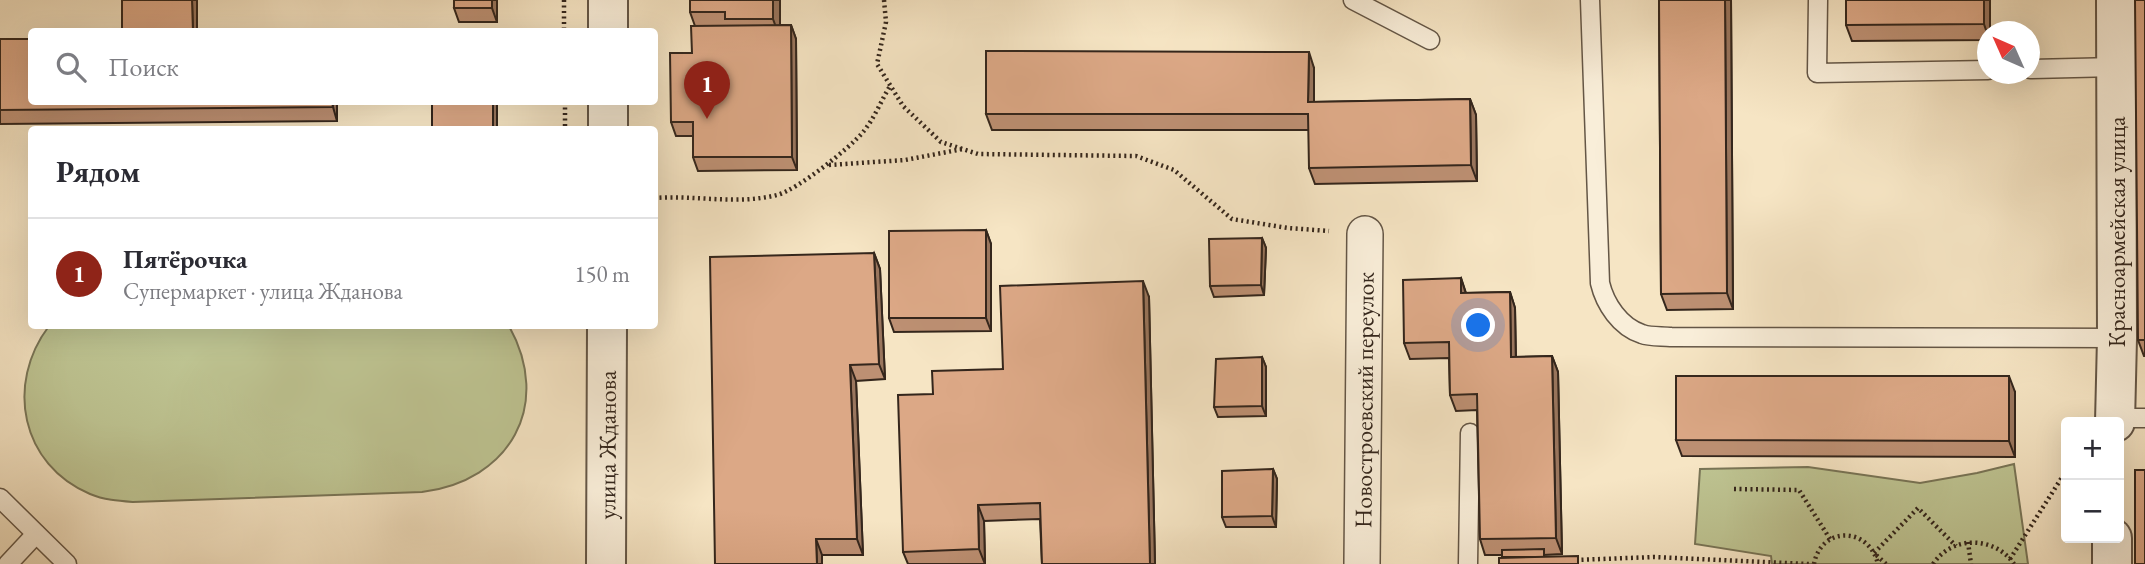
<!DOCTYPE html>
<html lang="ru">
<head>
<meta charset="utf-8">
<style>
	:root { --surface:#fff; --page:#f7f7f7; --text:#2b2b33; --muted:#7c7c81; --line:#e1e1e2; --accent:#8f2418 }
	body { margin:0; font-family:"EB Garamond",serif; background:var(--page); color:var(--text) }
	.controls { position:absolute; right:21px; bottom:21px; display:grid; overflow:hidden; border-radius:7px; box-shadow:0 7px 28px #0002 }
	.controls button { width:63px; height:63px; display:grid; place-items:center; padding:0; border:0; border-bottom:2px solid var(--line); background:var(--surface); color:var(--text); font:35px sans-serif }
	.compass { position:absolute; left:1977px; top:21px; width:63px; height:63px; border-radius:50%; background:var(--surface); box-shadow:0 7px 28px #0002; rotate:315deg }
	.you { position:absolute; left:1479px; top:326px; width:24px; height:24px; margin:-18px; border:5px solid #fff; border-radius:50%; background:#1a73e8; box-shadow:0 0 0 10px #1a73e833 }
	.badge { display:grid; place-items:center; width:46px; height:46px; border-radius:50%; background:var(--accent); color:#fff; font-size:23px; font-weight:700 }
	.pin { position:absolute; translate:-50% -58px; filter:drop-shadow(0 2px 4px #0008) }
	.pin::after { content:''; position:absolute; top:37px; width:24px; height:21px; background:inherit; clip-path:polygon(0 0,100% 0,50% 100%) }
	.list { margin:0; padding:0; list-style:none }
	h2 { display:flex; justify-content:space-between; align-items:center; height:91px; margin:0; padding:0 28px; font-size:30px }
	h2 small { font-size:23px; font-weight:400; color:var(--muted) }
	.list li { display:grid; grid-template-columns:46px 1fr auto; gap:21px; align-items:center; box-sizing:border-box; height:112px; padding:0 28px; border-top:2px solid var(--line) }
	.list b { display:block; font-size:26px; white-space:nowrap }
	.list p { margin:0; font-size:23px; white-space:nowrap; color:var(--muted) }
	.list em { font-size:23px; font-style:normal; color:var(--muted) }
	.icon { flex:none; width:38px; height:38px; fill:none; stroke:currentColor; stroke-width:2; stroke-linecap:round; stroke-linejoin:round }
	.map { position:relative; flex:none; width:2145px; height:564px; overflow:hidden }
	.search { position:absolute; background:var(--surface); box-shadow:0 7px 28px #0002; left:28px; top:28px; width:630px; height:77px; display:flex; align-items:center; gap:18px; box-sizing:border-box; padding:0 24px; border-radius:7px; color:var(--muted); font-size:26px }
	.panel { position:absolute; background:var(--surface); box-shadow:0 7px 28px #0002; left:28px; top:126px; width:630px; height:203px; border-radius:7px }
	.map>svg:first-child { display:block }
</style>
</head>
<body>
<div class="map">
<svg width="2145" height="564" viewBox="0 0 2145 564">
	<rect width="100%" height="100%" fill="#f6e5c4"/>
	<filter id="stains"><feTurbulence type="fractalNoise" baseFrequency=".00286" numOctaves="4"/><feColorMatrix values="0 0 0 0 .2 0 0 0 0 .09 0 0 0 0 .02 0 0 0 .5 -.17"/></filter>
	<radialGradient id="worn" r=".72"><stop offset=".6" stop-color="#630" stop-opacity="0"/><stop offset="1" stop-color="#630" stop-opacity=".3"/></radialGradient>
	<g fill="#bec492" stroke="#797557" stroke-width="2">
		<path d="M49,326H509C553,405 510,481 422,492L133,502C119,501 104,500 90,494C21,465 5,384 49,326Z"/>
		<path d="M2014,464L2028,564H1772L1771,556L1695,544L1700,469L1808,467L1920,483L1977,473Z"/>
	</g>
	<g fill="none" stroke-linecap="round" stroke-linejoin="round">
		<defs>
			<g id="service">
				<path d="M1353,0L1430,40"/>
				<path d="M1590,0L1600,283C1605,304 1620,327 1642,334C1650,337 1662,336 1671,337L2117,338"/>
				<path d="M1818,0L1817,73L1988,70"/>
				<path d="M2030,69L2116,67"/>
				<path d="M2115,418H2145"/>
				<path d="M0,498L67,564"/>
				<path d="M8,564L36,534"/>
				<path d="M1468,564L1470,433"/>
			</g>
			<g id="minor">
				<path id="s1" d="M1362,564L1365,234"/>
			</g>
			<g id="tertiary">
				<path d="M608,32V0"/>
				<path d="M608,130V102"/>
				<path d="M2115,422L2117,338L2116,0"/>
				<path id="s2" d="M606,564L607,326"/>
				<path d="M2112,564V538"/>
			</g>
		</defs>
		<use href="#service" stroke="#645646" stroke-width="21"/>
		<use href="#minor" stroke="#645646" stroke-width="38"/>
		<use href="#tertiary" stroke="#645646" stroke-width="42"/>
		<g stroke="#34261c" stroke-width="4.5" stroke-dasharray="2 3.5" stroke-linecap="butt">
			<path d="M564,0V32"/>
			<path d="M884,0L886,22L877,64L903,106L941,142L978,154L1136,156L1174,170L1232,219L1288,228L1329,231"/>
			<path d="M565,102V130"/>
			<path d="M829,165L905,160L963,149"/>
			<path d="M654,198C695,195 738,205 777,195C797,190 850,148 863,132C874,119 881,101 890,86"/>
			<path d="M1734,489L1799,490L1830,539"/>
			<path d="M1968,542L1971,564"/>
			<path d="M2010,559L2066,471"/>
			<path d="M1576,560L1654,557L1809,564"/>
			<path d="M1814,564C1821,526 1869,526 1878,564"/>
			<path d="M1886,564L1874,553L1918,508L1956,546"/>
			<path d="M1933,564C1952,535 1995,536 2014,564"/>
		</g>
		<use href="#service" stroke="#f9eed9" stroke-width="18"/>
		<use href="#minor" stroke="#f9eed9" stroke-width="35"/>
		<use href="#tertiary" stroke="#f9eed9" stroke-width="38"/>
	</g>
	<g fill="#bd9073" stroke="#34261c" stroke-width="2">
		<path d="M497,0V22H459L454,8Z"/>
		<path d="M690,0H780V25H791L796,39L797,170L698,171L693,157V136H676L671,122L692,53L695,26L690,12Z"/>
		<path d="M1659,0H1731L1733,309L1667,310L1661,294Z"/>
		<path d="M1846,0H1990V32H1987V40L1852,41L1846,25Z"/>
		<path d="M2145,0V356H2144L2138,340Z"/>
		<path d="M0,39L32,102H337V121L0,124Z"/>
		<path d="M1314,68V102L1470,99L1476,115L1477,181L1315,184L1309,168V130H992L986,114Z"/>
		<path d="M986,230L991,244V331L894,332L889,318Z"/>
		<path d="M1262,238L1266,248L1264,295L1214,297L1210,286Z"/>
		<path d="M874,253L880,269L885,379L856,381L863,555H822V564H715Z"/>
		<path d="M1461,278L1466,293L1510,292L1515,308L1516,357L1552,356L1558,372L1562,554L1502,557V555H1485L1480,539L1477,410L1456,411L1450,395L1449,358L1410,359L1404,343Z"/>
		<path d="M1149,297L1155,564H1042L1040,519L984,521L985,564H908L903,552L933,394L1003,369Z"/>
		<path d="M1262,357L1266,367V416L1218,417L1214,407Z"/>
		<path d="M2015,392V457L1682,456L1676,440Z"/>
		<path d="M1273,469L1277,479L1276,527H1226L1222,517Z"/>
	</g>
	<g fill="#9a765e" stroke="#34261c" stroke-width="2">
		<path d="M192,0H197V32H193Z"/>
		<path d="M492,0H497V22L492,8Z"/>
		<path d="M773,0H780V38L773,19Z"/>
		<path d="M1725,0H1731L1733,309L1727,293Z"/>
		<path d="M1984,0H1990V32H1987V33L1984,24Z"/>
		<path d="M791,25L796,39L797,170L792,157Z"/>
		<path d="M1309,52L1314,68V118L1308,102Z"/>
		<path d="M1470,99L1476,115L1477,181L1471,165Z"/>
		<path d="M332,102H337V121L333,107Z"/>
		<rect x="493" y="102" width="4" height="28"/>
		<path d="M986,230L991,244V331L986,318Z"/>
		<path d="M1262,238L1266,248L1264,295L1261,285Z"/>
		<path d="M874,253L880,269L885,379L879,364Z"/>
		<path d="M1461,278L1466,294L1461,293Z"/>
		<path d="M1143,281L1149,297L1155,564H1150Z"/>
		<path d="M1510,292L1515,308L1516,373L1511,357Z"/>
		<path d="M1552,356L1558,372L1562,554L1556,538Z"/>
		<path d="M1262,357L1266,367V416L1262,406Z"/>
		<path d="M850,365L856,381L863,555L857,539Z"/>
		<path d="M2009,376L2015,392V457L2009,441Z"/>
		<path d="M1273,469L1277,479L1276,527L1272,516Z"/>
		<path d="M978,505L984,521L985,564L979,549Z"/>
		<path d="M816,539L822,555V564H817Z"/>
	</g>
	<g fill="#dca886" stroke="#34261c" stroke-width="2">
		<path d="M122,0H192L193,32H122Z"/>
		<rect x="454" y="0" width="38" height="8"/>
		<path d="M690,0H773V19H725V12H690Z"/>
		<path d="M1659,0H1725L1727,293L1661,294Z"/>
		<path d="M1846,0H1984V24L1846,25Z"/>
		<path d="M2135,0H2145V340H2138Z"/>
		<path d="M791,25L792,157H693V122H671L670,53H692L691,26Z"/>
		<path d="M0,39H32V102H332L333,107L0,110Z"/>
		<path d="M986,51L1309,52L1308,102L1470,99L1471,165L1309,168L1308,114H986Z"/>
		<rect x="432" y="102" width="61" height="28"/>
		<path d="M986,230V318H889V231Z"/>
		<path d="M1262,238L1261,285L1210,286L1209,239Z"/>
		<path d="M874,253L879,364L850,365L857,539H816L817,564H715L710,257Z"/>
		<path d="M1461,278V293L1510,292L1511,357L1552,356L1556,538L1480,539L1477,394L1450,395L1449,342L1404,343L1403,280Z"/>
		<path d="M1143,281L1150,564H1042L1040,503L978,505L979,549L903,552L898,395L933,394L932,371L1003,369L1000,286Z"/>
		<path d="M1262,357V406L1214,407L1216,359Z"/>
		<path d="M1676,376H2009V441L1676,440Z"/>
		<path d="M1273,469L1272,516L1222,517V471Z"/>
		<rect x="2135" y="470" width="10" height="94"/>
		<path d="M1544,549V557H1502V550Z"/>
		<path d="M1578,556V564H1499V558Z"/>
	</g>
	<g text-anchor="middle" dominant-baseline="central" stroke-width="5" stroke-linejoin="round" paint-order="stroke">
		<g font-size="24" fill="#34261c" stroke="#f9eed9">
			<text transform="translate(2116 232) rotate(-90)">Красноармейская улица</text>
			<text stroke="none"><textPath href="#s1" startOffset="164">Новостроевский переулок</textPath></text>
			<text stroke="none"><textPath href="#s2" startOffset="119">улица Жданова</textPath></text>
		</g>
	</g>
	<rect width="100%" height="100%" filter="url(#stains)"/>
	<rect width="100%" height="100%" fill="url(#worn)"/>
</svg>
<div class="controls">
<button>+</button>
<button>−</button>
</div>
<svg class="compass" viewBox="-18 -18 36 36"><path d="M0-13l5 13h-10z" fill="#e53935"/><path d="M0 13l5-13h-10z" fill="#7c7c81"/></svg>
<div class="you"></div>
<div class="pin badge" style="left:707px;top:119px">1</div>
<div class="search"><svg class="icon" aria-label="search" viewBox="0 0 24 24"><circle cx="10" cy="10" r="6"/><path d="M15 15l6 6"/></svg>Поиск</div>
<section class="panel">
<h2>Рядом<small></small></h2>
<ul class="list">
<li><span class="badge">1</span><div><b>Пятёрочка</b><p>Супермаркет · улица Жданова</p></div><em>150 m</em></li>
</ul>
</section>
</div>
</body>
</html>
